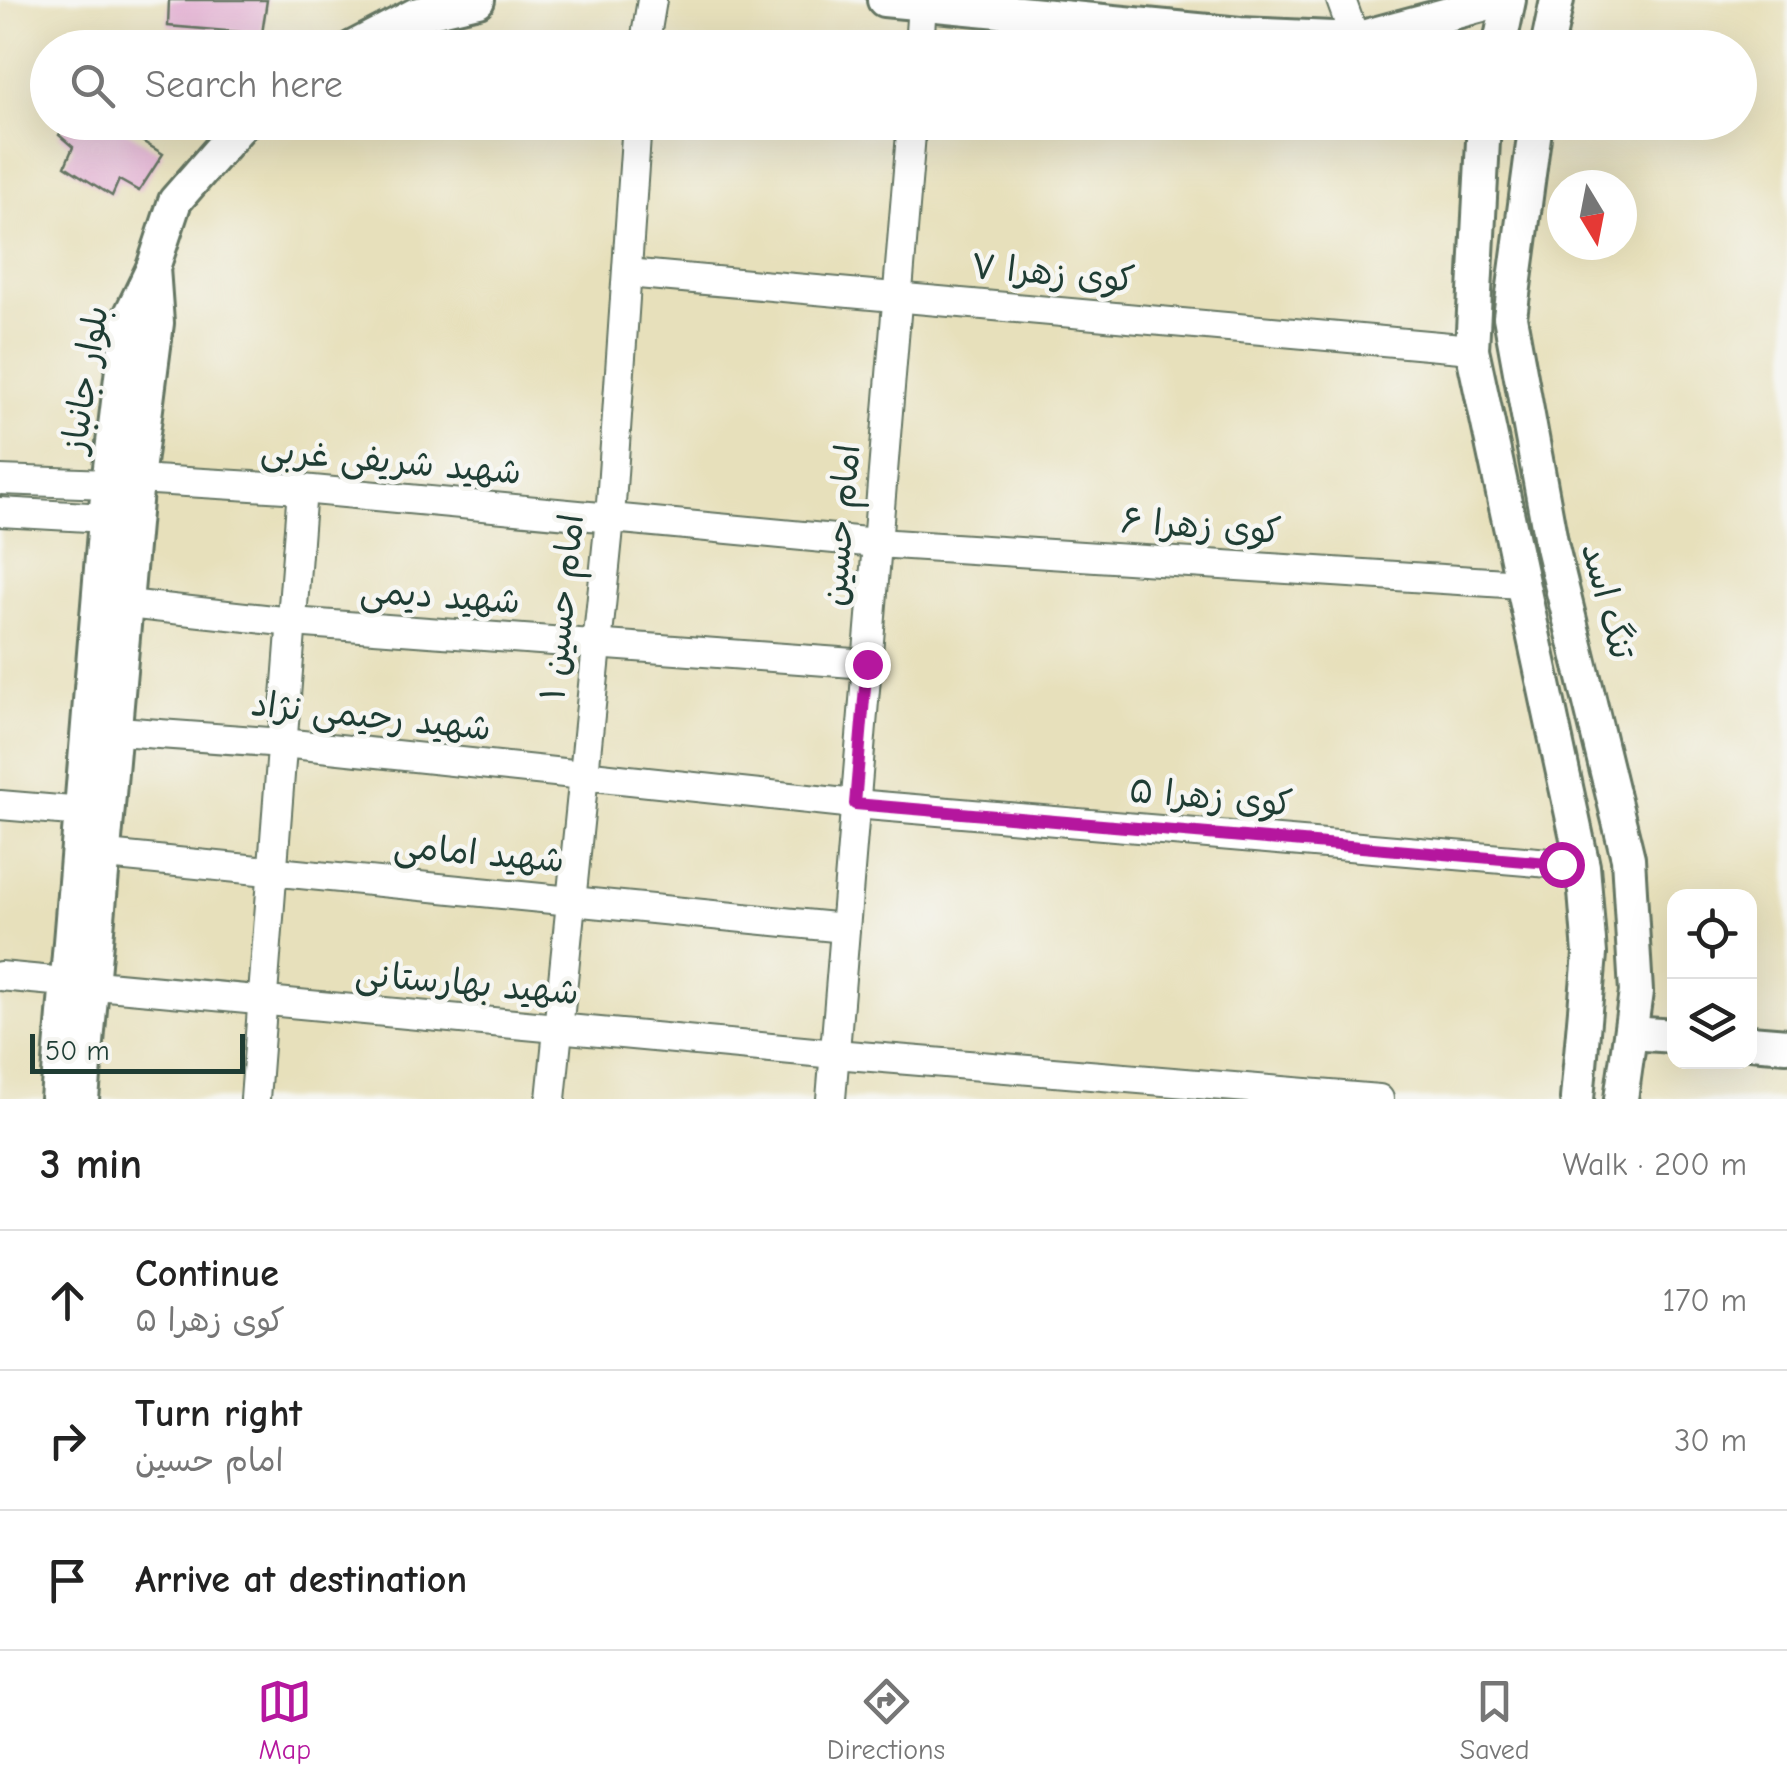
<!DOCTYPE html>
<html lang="en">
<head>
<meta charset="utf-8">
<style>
	:root { --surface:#fff; --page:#f2f2f2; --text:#222; --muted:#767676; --line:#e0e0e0; --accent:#b5179e }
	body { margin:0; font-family:"Comic Neue","Playpen Sans Arabic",sans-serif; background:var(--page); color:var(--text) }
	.controls { position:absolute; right:30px; bottom:30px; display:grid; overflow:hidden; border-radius:20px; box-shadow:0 10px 40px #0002 }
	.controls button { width:90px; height:90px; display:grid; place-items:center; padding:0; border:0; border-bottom:2px solid var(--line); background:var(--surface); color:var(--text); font:50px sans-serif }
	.compass { position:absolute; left:1547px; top:170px; width:90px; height:90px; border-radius:50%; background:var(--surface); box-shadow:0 10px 40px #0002; rotate:170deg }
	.scale { position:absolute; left:30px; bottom:25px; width:215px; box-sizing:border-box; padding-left:10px; border:5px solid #1f3d34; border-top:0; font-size:28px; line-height:35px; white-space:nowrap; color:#1f3d34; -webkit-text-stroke:8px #f6f6f2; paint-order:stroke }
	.stop { position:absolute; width:30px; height:30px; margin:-22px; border:8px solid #b5179e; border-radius:50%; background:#fff }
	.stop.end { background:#b5179e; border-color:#fff; box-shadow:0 2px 10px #0008 }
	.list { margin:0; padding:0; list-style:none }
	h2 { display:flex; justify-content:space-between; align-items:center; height:130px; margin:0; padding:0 40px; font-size:42px }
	h2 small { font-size:32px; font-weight:400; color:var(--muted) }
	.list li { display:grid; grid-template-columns:65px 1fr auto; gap:30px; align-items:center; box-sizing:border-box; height:140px; padding:0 40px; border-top:2px solid var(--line) }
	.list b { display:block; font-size:38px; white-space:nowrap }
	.list p { margin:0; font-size:32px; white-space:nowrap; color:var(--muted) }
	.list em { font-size:32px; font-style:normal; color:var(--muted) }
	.icon { flex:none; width:55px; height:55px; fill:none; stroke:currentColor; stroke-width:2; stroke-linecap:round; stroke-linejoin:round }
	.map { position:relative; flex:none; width:1787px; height:1099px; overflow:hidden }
	.search { position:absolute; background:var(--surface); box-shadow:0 10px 40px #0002; left:30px; right:30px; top:30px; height:110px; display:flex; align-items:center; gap:25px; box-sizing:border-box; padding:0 35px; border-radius:55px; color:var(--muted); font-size:38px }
	.sheet { height:550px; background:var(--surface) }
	nav { display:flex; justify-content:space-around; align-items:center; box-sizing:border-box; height:140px; border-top:2px solid var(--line); background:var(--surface); font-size:28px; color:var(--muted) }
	nav a { display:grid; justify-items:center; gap:5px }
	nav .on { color:var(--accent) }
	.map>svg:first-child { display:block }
</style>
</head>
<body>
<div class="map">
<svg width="1787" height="1099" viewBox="0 0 1787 1099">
	<rect width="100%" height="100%" fill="#f6f6f2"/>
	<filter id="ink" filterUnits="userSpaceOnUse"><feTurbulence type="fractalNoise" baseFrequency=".01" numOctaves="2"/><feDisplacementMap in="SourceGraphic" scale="20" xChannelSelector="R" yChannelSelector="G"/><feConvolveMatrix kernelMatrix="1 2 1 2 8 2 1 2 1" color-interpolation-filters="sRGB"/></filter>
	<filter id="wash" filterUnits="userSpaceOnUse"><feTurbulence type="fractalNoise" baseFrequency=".0048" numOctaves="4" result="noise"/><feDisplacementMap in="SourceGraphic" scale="40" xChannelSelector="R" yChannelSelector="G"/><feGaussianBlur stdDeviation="2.25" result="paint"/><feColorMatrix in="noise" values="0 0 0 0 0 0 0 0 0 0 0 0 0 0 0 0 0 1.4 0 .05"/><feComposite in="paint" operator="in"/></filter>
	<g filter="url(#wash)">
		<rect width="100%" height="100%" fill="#e7e0bb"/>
		<g id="blocks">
			<g fill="#e3aed2">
				<path d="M169,0H267L262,34L168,26Z"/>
				<path d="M67,122H111L163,154L139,191L119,180L112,196L65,166L73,147L59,135Z"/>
			</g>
		</g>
	</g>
	<g filter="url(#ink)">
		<use href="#blocks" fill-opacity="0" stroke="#657663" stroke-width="2.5"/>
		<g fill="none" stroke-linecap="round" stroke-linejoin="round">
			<defs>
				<g id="minor">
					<path d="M1341,0L1355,39"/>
					<path d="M644,48L652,0"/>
					<path d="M919,48L922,3"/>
					<path d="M627,273L1472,349"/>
					<path d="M0,480L108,484L137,479L302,489L877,543L1521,584"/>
					<path d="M0,512L106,518"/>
					<path d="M127,604L292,622L867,664"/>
					<path d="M118,731L283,743L855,804L1561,864"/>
					<path d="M0,805L83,812"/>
					<path d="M106,855L845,928"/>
					<path d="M0,976L835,1054L1379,1099"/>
					<path d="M255,1099L302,489"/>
					<path d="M551,1099L610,518L637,122"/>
					<path d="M831,1099L912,122"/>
				</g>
				<g id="tertiary">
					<path d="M884,0L1240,34L1355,39L1501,0"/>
					<path d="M352,48L415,15L478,0"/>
					<path d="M1499,48L1509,0"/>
					<path d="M1547,48L1557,0"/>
					<path d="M1484,122L1472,349L1583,866L1590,954L1577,1099"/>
					<path d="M1536,122L1510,317L1552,547L1628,858L1636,992L1621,1099"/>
					<path d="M1631,1033L1674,1036"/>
					<path d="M1750,1042L1787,1045"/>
					<path d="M57,1099L108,484L128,320L153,268L175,201L244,122"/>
					<path d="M82,1099L137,479L157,323L153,268"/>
				</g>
			</defs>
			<use href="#minor" stroke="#657663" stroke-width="32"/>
			<use href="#tertiary" stroke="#657663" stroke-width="38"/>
			<use href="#minor" stroke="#fff" stroke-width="28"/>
			<use href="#tertiary" stroke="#fff" stroke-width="32"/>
		</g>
	</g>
	<g fill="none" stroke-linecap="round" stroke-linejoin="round" filter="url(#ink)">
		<path stroke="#b5179e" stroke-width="12" d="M867,664L855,804L1561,864"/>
	</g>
	<g text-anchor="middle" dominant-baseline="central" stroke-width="9" stroke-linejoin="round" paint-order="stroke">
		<g font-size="35" fill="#1f3d34" stroke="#f6f6f2">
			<text transform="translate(1053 273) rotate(5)">کوی زهرا ۷</text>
			<text transform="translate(85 379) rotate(-81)">بلوار جانباز</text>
			<text transform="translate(391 461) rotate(5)">شهید شریفی غربی</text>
			<text transform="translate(841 525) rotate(-85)">امام حسین</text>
			<text transform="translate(1201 526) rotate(4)">کوی زهرا ۶</text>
			<text transform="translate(440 596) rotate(4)">شهید دیمی</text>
			<text transform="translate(1608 601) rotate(75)">تنگ اسد</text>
			<text transform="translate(562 607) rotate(-84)">امام حسین ۱</text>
			<text transform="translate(371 716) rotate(6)">شهید رحیمی نژاد</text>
			<text transform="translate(1211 797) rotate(5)">کوی زهرا ۵</text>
			<text transform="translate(479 853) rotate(5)">شهید امامی</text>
			<text transform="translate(467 983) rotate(5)">شهید بهارستانی</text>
		</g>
	</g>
</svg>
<div class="controls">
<button><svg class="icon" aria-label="locate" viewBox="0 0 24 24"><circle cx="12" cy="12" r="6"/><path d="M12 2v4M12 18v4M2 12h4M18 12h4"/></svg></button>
<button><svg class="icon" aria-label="layers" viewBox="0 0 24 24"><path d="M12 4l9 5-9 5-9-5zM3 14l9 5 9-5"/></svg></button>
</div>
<svg class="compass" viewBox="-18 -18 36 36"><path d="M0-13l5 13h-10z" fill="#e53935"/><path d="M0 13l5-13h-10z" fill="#767676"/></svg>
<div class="scale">50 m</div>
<div class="stop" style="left:1561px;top:864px"></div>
<div class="stop end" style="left:867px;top:664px"></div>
<div class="search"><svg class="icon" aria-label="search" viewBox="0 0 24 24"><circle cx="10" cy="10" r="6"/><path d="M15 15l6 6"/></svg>Search here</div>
</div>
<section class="sheet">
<h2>3 min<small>Walk · 200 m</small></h2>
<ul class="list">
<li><svg class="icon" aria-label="ahead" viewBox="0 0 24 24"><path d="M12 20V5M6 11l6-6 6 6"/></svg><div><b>Continue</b><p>کوی زهرا ۵</p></div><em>170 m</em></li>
<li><svg class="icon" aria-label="right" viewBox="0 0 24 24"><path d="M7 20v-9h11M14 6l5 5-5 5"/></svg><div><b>Turn right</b><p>امام حسین</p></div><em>30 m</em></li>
<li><svg class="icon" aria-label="arrive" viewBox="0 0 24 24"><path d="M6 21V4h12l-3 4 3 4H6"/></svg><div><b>Arrive at destination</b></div></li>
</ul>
</section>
<nav>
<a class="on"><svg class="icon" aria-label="map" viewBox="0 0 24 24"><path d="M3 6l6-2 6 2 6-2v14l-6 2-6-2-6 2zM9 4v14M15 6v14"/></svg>Map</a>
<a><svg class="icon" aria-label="directions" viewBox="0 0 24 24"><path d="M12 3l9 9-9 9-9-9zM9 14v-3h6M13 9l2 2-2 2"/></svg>Directions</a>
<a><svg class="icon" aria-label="saved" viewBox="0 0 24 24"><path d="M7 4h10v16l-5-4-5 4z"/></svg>Saved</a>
</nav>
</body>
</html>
